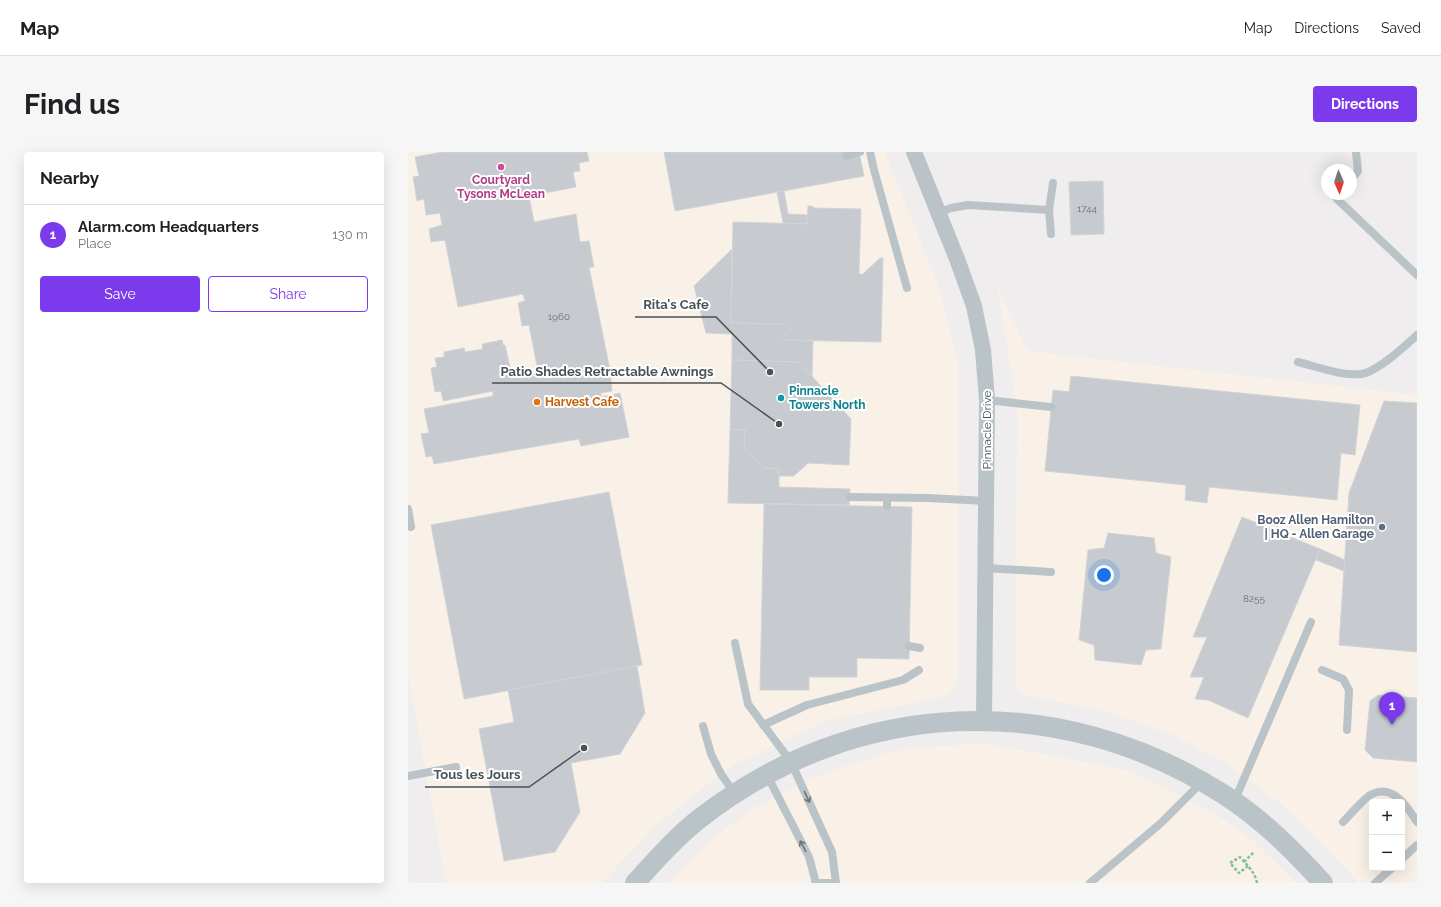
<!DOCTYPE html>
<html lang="en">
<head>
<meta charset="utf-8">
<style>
	:root { --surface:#fff; --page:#f6f6f6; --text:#202124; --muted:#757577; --line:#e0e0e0; --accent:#7c3aed }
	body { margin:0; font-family:Raleway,sans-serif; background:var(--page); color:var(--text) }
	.controls { position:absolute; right:12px; bottom:12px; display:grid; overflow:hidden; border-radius:4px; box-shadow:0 4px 16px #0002 }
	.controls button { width:36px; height:36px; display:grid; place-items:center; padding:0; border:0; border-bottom:1px solid var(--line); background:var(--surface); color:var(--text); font:20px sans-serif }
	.compass { position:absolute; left:913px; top:12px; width:36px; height:36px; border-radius:50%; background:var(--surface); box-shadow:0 4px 16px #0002; rotate:177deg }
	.you { position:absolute; left:696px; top:423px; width:14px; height:14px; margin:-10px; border:3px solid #fff; border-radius:50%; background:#1a73e8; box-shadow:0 0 0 6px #1a73e833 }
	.badge { display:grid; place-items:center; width:26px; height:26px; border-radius:50%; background:var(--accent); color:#fff; font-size:13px; font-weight:700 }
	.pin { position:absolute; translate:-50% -33px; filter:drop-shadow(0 1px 2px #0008) }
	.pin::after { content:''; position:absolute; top:21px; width:14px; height:12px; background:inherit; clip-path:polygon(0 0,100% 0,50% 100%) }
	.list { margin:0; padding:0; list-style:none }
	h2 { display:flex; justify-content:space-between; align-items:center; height:52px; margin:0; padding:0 16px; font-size:17px }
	h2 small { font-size:13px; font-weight:400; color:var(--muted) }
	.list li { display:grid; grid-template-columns:26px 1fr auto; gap:12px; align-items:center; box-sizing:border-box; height:60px; padding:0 16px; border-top:1px solid var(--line) }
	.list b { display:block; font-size:15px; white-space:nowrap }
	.list p { margin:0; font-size:13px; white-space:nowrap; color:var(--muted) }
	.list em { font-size:13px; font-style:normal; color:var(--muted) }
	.actions { display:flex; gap:8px; padding:12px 16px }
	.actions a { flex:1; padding:9px 0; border:1px solid var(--accent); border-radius:4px; text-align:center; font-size:14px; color:var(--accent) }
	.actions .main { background:var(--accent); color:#fff }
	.map { position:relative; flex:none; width:1009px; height:731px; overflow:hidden; border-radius:4px }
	header { display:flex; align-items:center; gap:24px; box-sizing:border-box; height:56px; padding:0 20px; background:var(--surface); border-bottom:1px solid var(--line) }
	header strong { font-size:19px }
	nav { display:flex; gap:22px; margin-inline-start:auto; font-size:14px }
	.intro { display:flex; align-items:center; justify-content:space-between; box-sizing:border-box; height:96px; padding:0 24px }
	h1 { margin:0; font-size:28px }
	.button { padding:10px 18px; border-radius:4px; background:var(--accent); color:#fff; font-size:14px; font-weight:700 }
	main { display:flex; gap:24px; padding:0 24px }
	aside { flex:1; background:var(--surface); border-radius:4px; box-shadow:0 4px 16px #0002 }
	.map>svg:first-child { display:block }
</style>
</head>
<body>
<header>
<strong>Map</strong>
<nav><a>Map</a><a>Directions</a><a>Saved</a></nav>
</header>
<div class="intro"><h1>Find us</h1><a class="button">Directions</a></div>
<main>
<aside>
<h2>Nearby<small></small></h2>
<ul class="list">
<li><span class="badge">1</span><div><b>Alarm.com Headquarters</b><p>Place</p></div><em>130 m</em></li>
</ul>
<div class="actions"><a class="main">Save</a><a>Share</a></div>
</aside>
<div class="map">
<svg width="1009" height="731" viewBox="0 0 1009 731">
	<rect width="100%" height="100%" fill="#efeded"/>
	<g fill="#f9f1e7" fill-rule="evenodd">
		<path d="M0,0H477L533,141L550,209V526L546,538L535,545L418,569L327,612L249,672L194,731H38L0,521Z"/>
		<path d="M589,133L619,199L1009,243V731H950L932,710L878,656L817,611L765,583L693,558L620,544L608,535L609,255ZM964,650H994V716H964Z"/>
		<path d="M576,591L724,619L808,662L844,688L888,731H261L305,686L348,655L406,625L450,610L479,601L508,596Z"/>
	</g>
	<g fill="#c7cbcf" stroke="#d1d4d7">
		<path d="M35,0H179L181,9L171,11L172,19L165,20L168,35L121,44L126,70L168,62L172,90L181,89L186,115H181L202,218L204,239L193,241V245L212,241L221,285L173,294L171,287L26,312L24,304L18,305L13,282L21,281L16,257L85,244V239L35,249L33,239L27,240L23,216L29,215L27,206L36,205V200L56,196L57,200L75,197L74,192L94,188L95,193H97L104,224L130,219L121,173L114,174L110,151L117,149L115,142L50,155L37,88L23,90L21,77L34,73L32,61L18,63L16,47L9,49L5,25L11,24L7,5Z"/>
		<path d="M256,0H451L456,24L267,59Z"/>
		<path d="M695,29L696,82L663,83L661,30Z"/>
		<path d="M376,39L380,62L400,63L399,72L375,71L369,40Z"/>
		<path d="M400,54H404L406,56L453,57L451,122H455L472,106H475L473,190L376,188V184L382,178L377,172L323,171L325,70L399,72Z"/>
		<path d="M324,97L323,171L377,172L382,178L376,184V188L405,189L404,224L391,210L324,208V182L298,181L286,134Z"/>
		<path d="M324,208L391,210L443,267L441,313L400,311L386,324H371V317L356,316L336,295L337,278L322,277Z"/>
		<path d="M663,224L952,253L947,303L933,301L929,348L801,335L799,351L777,348L778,333L637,319L645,238L661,240Z"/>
		<path d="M976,249L1009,251V500L931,493L941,341Z"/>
		<path d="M322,277L337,278L336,295L356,316L371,317V335L442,337L441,353L320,351Z"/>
		<path d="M201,340L234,513L56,547L23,373Z"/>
		<path d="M356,352L504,355L501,507L449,506V525H401V538H352Z"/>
		<path d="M834,365L912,397L840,566L800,548L787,547L796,525H782L799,485H785Z"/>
		<path d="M700,381L746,386L748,401L763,405L753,497L738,498L733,513L687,508L686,493L671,488L680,398L696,396Z"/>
		<path d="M912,397L937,408L936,419L908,408Z"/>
		<path d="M229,514L237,561L212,602L163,611L172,660L147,700L96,709L71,577L106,570L100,538Z"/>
		<path d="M970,543L1009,546V610L965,606L957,598L962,549Z"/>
	</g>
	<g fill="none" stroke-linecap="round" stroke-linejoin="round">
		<g stroke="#7cc295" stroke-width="2.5" stroke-dasharray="3 2" stroke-linecap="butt">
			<path d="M836,710L846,700"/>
			<path d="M840,714L831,721L822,711L832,705C839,713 847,720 849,731"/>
		</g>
		<g stroke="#bac3c7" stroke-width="8">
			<path d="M462,0L466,18L499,136"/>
			<path d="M438,4L452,0"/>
			<path d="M943,28L950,19L948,0"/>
			<path d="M933,42L929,47L1009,123"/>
			<path d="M530,61L543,56L560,53L641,58"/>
			<path d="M643,82L641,58L645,31"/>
			<path d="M890,210C910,215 933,224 953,222C969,220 997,194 1009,183"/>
			<path d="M579,248L643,255"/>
			<path d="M442,345L520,346L578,349"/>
			<path d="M479,346V354"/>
			<path d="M0,357L3,375"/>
			<path d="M578,416L643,420"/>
			<path d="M327,491L340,552L383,610L424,700L428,731"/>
			<path d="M501,494L512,496"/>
			<path d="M914,518L935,527L941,538L939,578"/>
			<path d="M355,573L399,553L495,528L511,518"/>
			<path d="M295,574L303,602L313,622L327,642"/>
			<path d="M359,623L401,705L408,731"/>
			<path d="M0,624L48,615"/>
			<path d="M826,650L903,470"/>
			<path d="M935,670C942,663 957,645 964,642C985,632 999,654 1009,670"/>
			<path d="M994,707L1009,693"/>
			<path d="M407,731H422"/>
			<path d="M682,731L753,671L794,630"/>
			<path d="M967,731L984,716"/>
		</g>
		<path stroke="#bac3c7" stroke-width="16" d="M506,0L549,107L566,154L575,198L579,248L576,568"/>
		<path stroke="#bac3c7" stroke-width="20" d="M227,731C247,709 268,685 291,667C447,545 649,537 815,642C853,666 885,698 915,731"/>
	</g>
	<defs><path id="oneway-shaft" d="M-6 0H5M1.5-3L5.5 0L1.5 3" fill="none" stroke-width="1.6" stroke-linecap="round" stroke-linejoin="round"/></defs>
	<g stroke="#6a7479">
		<use href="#oneway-shaft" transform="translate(399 645) rotate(65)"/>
		<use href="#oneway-shaft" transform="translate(395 694) rotate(-118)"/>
	</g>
	<circle fill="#d1479c" stroke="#fff" stroke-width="1.5" cx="93" cy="15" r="4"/>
	<circle fill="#0f9aa8" stroke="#fff" stroke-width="1.5" cx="373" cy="246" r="4"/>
	<circle fill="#e8710a" stroke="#fff" stroke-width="1.5" cx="129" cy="250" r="4"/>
	<circle fill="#5c6f8a" stroke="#fff" stroke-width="1.5" cx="974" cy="375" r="4"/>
	<g text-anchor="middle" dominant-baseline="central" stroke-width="4" stroke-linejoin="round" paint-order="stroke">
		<g font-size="10" fill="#677075">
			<text x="679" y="56">1744</text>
			<text x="151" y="164">1960</text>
			<text x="846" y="446">8255</text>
		</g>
		<g font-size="12" font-weight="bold" fill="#b23c85" stroke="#fff">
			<text x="93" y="28">Courtyard<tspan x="93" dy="14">Tysons McLean</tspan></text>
		</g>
		<g font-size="12" font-weight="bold" fill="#0d838f" stroke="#fff" text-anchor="start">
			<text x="381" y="239">Pinnacle<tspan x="381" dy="14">Towers North</tspan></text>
		</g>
		<g font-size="12" font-weight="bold" fill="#c56008" stroke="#fff" text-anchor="start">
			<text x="137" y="250">Harvest Cafe</text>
		</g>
		<g font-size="12" fill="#475257" stroke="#fff">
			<text transform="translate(579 278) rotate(-90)">Pinnacle Drive</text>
		</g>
		<g font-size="12" font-weight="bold" fill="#4e5e75" stroke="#fff" text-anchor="end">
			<text x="966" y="368">Booz Allen Hamilton<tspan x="966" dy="14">| HQ - Allen Garage</tspan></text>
		</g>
	</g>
	<path fill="none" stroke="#475257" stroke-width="1.5" d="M362 220L308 165H227M371 272L313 231H84M176 596L121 635H17"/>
	<g fill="#475257" stroke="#fff" stroke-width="1.5">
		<circle cx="362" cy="220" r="4"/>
		<circle cx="371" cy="272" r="4"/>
		<circle cx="176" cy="596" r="4"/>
	</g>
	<g font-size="13" text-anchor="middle" font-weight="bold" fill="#475257" stroke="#fff" stroke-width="4" stroke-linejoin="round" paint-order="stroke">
		<text x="268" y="157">Rita's Cafe</text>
		<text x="199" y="224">Patio Shades Retractable Awnings</text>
		<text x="69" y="627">Tous les Jours</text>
	</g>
</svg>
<div class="controls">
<button>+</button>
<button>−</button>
</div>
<svg class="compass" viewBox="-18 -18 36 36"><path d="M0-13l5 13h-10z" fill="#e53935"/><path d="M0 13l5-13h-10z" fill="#757577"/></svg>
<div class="you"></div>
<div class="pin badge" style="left:984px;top:573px">1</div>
</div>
</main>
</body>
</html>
